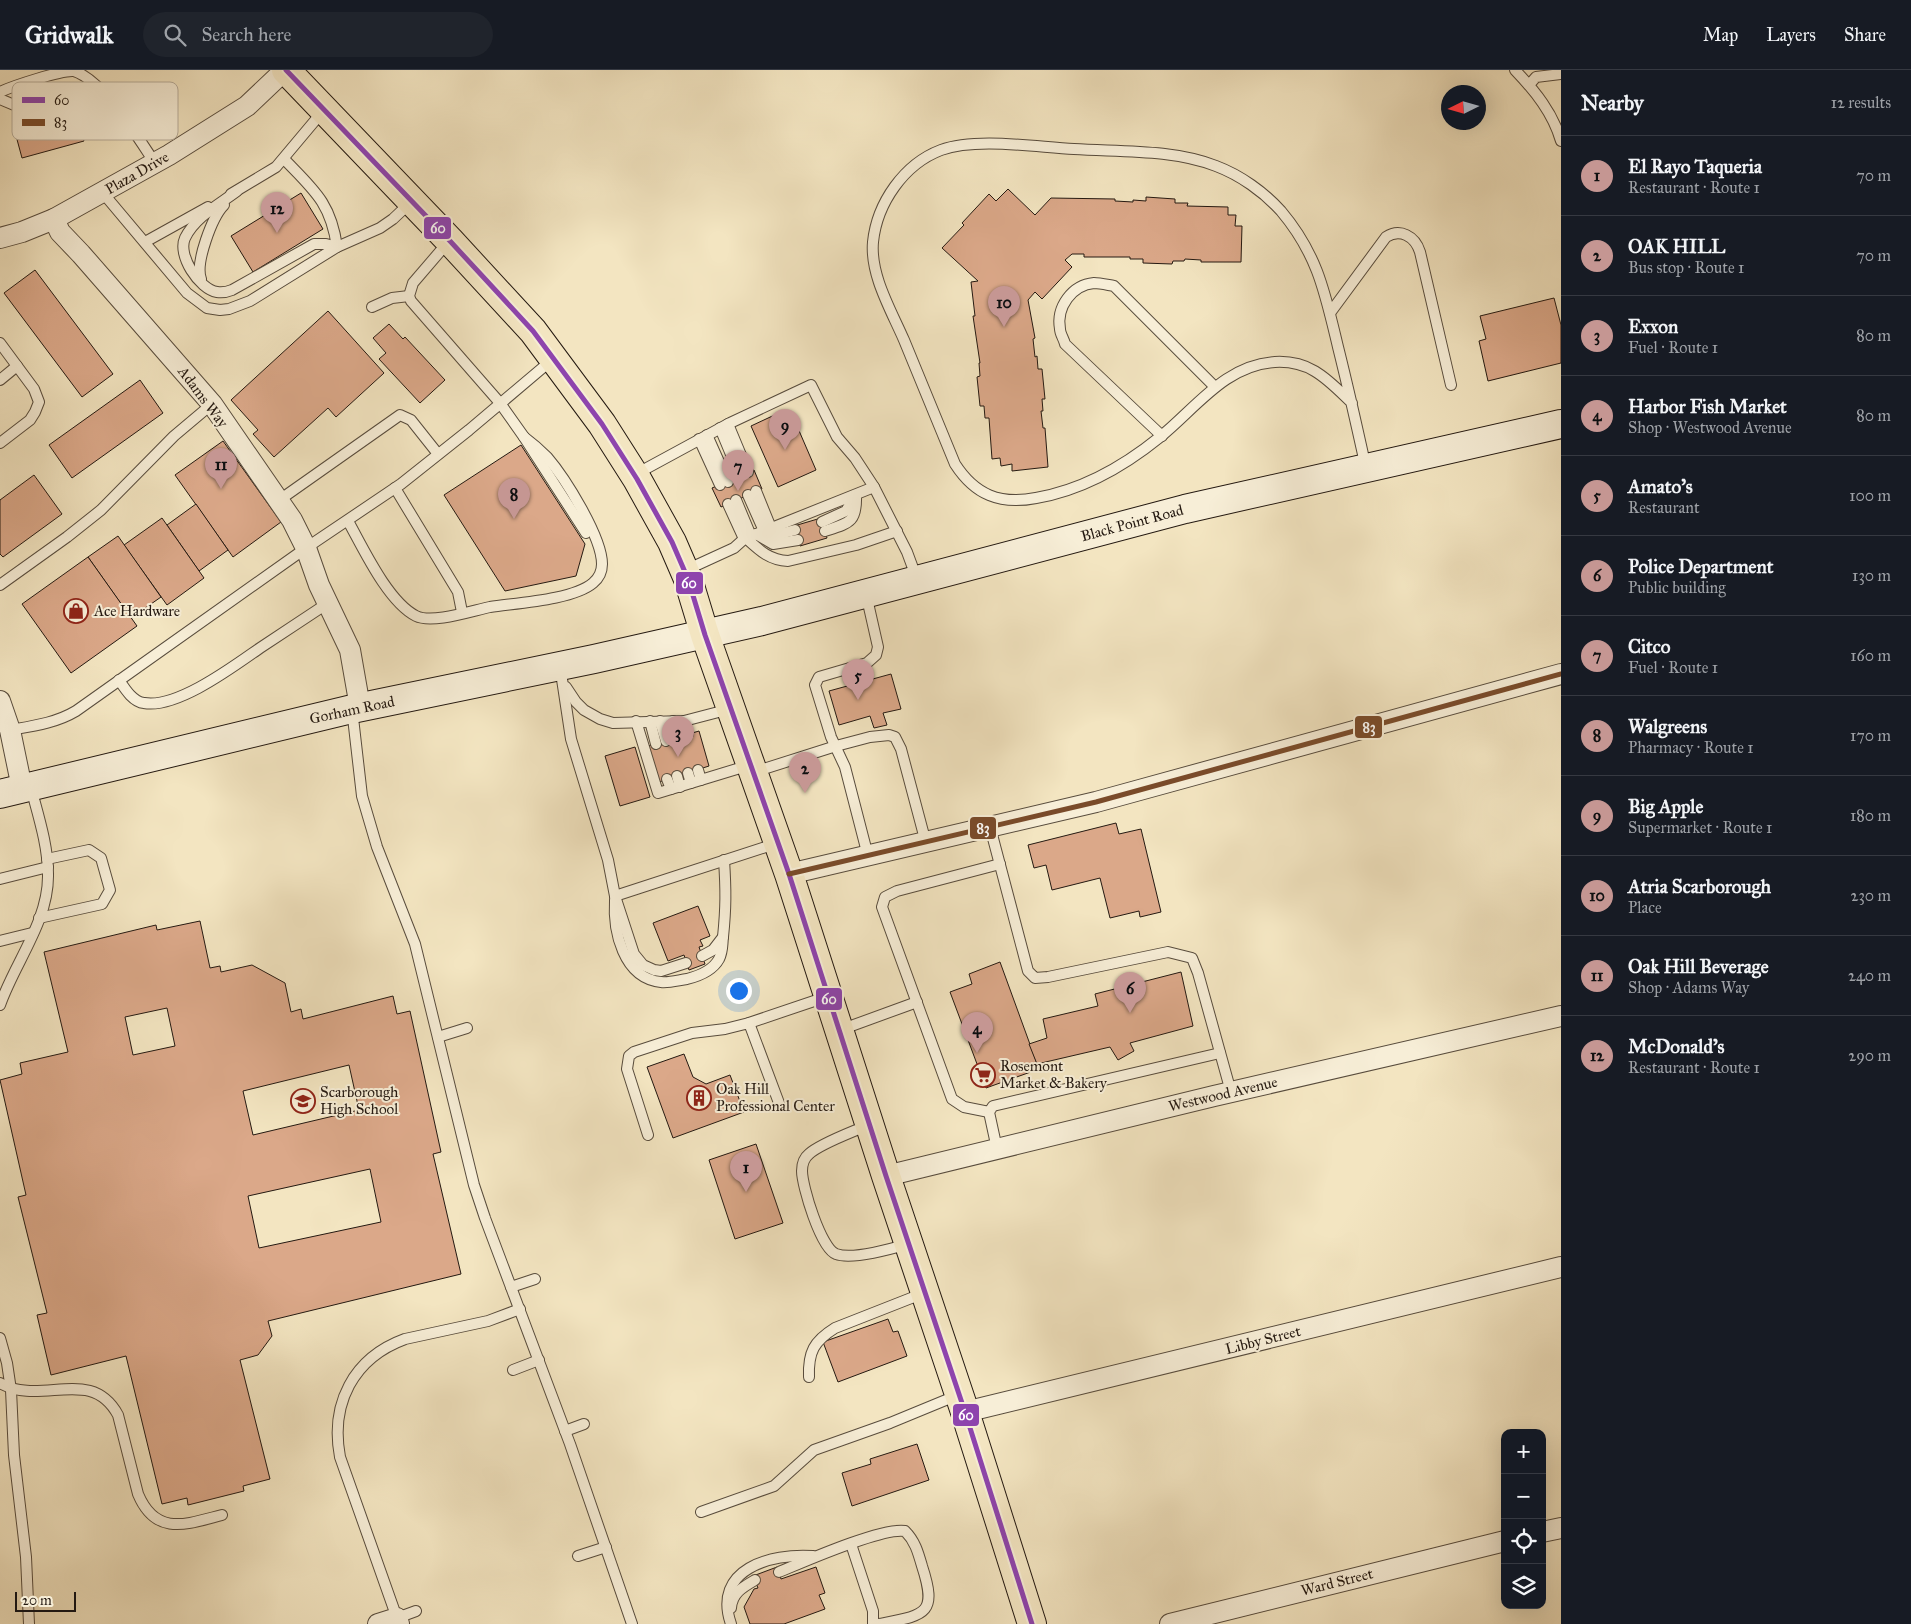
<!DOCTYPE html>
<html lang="en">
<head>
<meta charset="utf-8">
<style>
	:root { --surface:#171b24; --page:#20242c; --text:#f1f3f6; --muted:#9ea1a6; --line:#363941; --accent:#c59692 }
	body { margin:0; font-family:"IM FELL Great Primer",serif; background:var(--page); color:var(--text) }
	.controls { position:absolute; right:15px; bottom:15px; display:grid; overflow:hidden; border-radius:10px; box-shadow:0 5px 20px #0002 }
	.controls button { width:45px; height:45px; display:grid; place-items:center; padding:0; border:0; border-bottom:1px solid var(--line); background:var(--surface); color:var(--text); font:25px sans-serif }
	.compass { position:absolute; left:1441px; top:15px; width:45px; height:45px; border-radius:50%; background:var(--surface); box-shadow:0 5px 20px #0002; rotate:265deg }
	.scale { position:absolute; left:15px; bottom:12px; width:61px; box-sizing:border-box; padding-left:5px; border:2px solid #241911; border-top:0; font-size:14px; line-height:18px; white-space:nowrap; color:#241911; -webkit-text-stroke:4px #f7eed7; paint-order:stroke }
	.you { position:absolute; left:738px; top:920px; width:18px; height:18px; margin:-12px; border:4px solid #fff; border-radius:50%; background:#1a73e8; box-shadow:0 0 0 8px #1a73e833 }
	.badge { display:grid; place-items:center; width:32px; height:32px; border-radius:50%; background:var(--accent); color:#111; font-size:16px; font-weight:700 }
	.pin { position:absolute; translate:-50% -41px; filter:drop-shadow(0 1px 2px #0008) }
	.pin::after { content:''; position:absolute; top:26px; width:18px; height:15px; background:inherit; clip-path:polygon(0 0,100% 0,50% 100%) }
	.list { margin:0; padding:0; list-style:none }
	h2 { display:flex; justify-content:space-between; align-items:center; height:65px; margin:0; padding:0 20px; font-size:21px }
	h2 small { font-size:16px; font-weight:400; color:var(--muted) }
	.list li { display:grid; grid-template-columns:32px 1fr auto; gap:15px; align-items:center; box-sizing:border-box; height:80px; padding:0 20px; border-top:1px solid var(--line) }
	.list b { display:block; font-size:19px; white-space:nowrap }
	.list p { margin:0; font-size:16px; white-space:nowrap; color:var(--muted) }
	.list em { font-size:16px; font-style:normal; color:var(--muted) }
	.icon { flex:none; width:28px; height:28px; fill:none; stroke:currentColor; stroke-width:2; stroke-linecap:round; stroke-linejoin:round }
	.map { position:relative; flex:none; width:1561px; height:1554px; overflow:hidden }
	header { display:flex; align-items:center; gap:30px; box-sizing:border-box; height:70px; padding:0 25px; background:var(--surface); border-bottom:1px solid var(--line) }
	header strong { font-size:24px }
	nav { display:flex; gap:28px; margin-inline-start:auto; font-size:18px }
	.search { width:350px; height:45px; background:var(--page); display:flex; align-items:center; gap:12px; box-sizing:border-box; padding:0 18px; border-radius:28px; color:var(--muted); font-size:19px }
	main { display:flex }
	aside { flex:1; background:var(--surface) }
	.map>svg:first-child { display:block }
</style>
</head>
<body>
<header>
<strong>Gridwalk</strong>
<div class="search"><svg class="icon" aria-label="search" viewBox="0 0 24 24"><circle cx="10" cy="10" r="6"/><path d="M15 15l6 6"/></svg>Search here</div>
<nav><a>Map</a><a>Layers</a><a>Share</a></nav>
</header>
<main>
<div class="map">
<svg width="1561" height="1554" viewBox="0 0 1561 1554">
	<rect width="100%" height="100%" fill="#f3e5c1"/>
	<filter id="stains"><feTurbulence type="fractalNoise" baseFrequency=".004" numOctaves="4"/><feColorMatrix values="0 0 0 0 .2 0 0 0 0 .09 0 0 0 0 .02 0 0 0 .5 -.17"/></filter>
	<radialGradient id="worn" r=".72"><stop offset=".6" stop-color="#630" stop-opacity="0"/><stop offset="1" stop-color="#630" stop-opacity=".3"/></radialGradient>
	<g fill="#dba889" stroke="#241911" fill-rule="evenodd">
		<path d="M53,20L58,39L73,34L74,38L94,33L95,39L99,38L104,56L81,63L84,71L22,88L15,62L19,60L16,51L33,46L28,28Z"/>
		<path d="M1008,119L1035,145L1051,128L1115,129V131L1133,132V130L1146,131V127L1175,129V133H1188L1187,136L1228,137V145H1236L1235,156H1242L1241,192H1201V190L1185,189L1184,191H1173L1172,194L1143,193V189H1130V187H1084V184H1072L1065,190L1072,197L1042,229L1035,222L1028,230L1035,268L1033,269L1035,287L1037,286L1038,299H1042L1045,329H1042L1043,341H1041L1043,358H1045L1048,397L1012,401V394L1001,396L1000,388L992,389L989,348H985L984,336H980L977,307L980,306L979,293H980L973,246H975L971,212L978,211L942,178L964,155L962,153L989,124L996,131Z"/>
		<path d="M301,123L323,159L253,202L231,166Z"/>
		<path d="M35,200L113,304L82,327L4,223Z"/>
		<path d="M1554,228L1561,255V293L1488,311L1479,271L1486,269L1480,246Z"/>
		<path d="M328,241L384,303L336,347L328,338L274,387L253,364L258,360L231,330Z"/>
		<path d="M389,254L403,269L405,267L445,310L420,333L379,289L386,283L373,268Z"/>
		<path d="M140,310L163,343L72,408L49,375Z"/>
		<path d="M781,342L788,360L797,356L816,400L778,417L751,356Z"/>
		<path d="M223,371L281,452L233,487L175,405Z"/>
		<path d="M521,375L585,474L576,506L505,521L444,425Z"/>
		<path d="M754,400L762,419L721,437L712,418Z"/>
		<path d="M34,405L62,444L3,487L0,484V430Z"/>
		<path d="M196,434L228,480L199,501L167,455Z"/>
		<path d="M162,448L204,508L167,535L124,475Z"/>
		<path d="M821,448L827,468L800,476L794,456Z"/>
		<path d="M118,466L161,527L131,548L88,487Z"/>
		<path d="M88,487L137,556L71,603L22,534Z"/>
		<path d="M891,604L901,639L883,643L887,655L874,658L870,646L839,655L829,621Z"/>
		<path d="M699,661L709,696L659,712L648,676Z"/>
		<path d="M635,677L650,727L620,736L605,686Z"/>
		<path d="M1116,753L1119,764L1141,759L1161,842L1140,847L1139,841L1110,848L1100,808L1052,820L1046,795L1034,798L1028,775Z"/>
		<path d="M698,836L710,866L700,870L703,876L699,877L705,894L689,900L684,885L668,891L653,853Z"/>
		<path d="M200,851L210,898L220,896L221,902L252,895L285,913L291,942L301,939L303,949L393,926L397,944L410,941L441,1082L433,1084L461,1204L268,1251L272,1266L258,1285L240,1290L270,1409L243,1416L244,1421L188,1435L187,1428L162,1434L126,1286L51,1305L37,1245L47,1243L18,1127L26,1125L0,1010L22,1004L20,993L68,982L44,882L156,855L157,860ZM167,938L175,976L133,985L125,947ZM349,995L359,1040L253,1065L243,1021ZM370,1099L381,1152L259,1178L248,1126Z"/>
		<path d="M1000,892L1039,999L986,1018L950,922L972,914L969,904Z"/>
		<path d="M1181,902L1193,956L1130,973L1134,981L1118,990L1110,977L1037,994L1029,974L1047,968L1043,949L1098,936L1095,924Z"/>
		<path d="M684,984L693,1007L706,1014L730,1005L744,1042L673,1068L647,997Z"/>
		<path d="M756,1074L783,1153L735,1169L709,1090Z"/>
		<path d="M888,1249L893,1262L898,1261L907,1286L838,1312L823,1272Z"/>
		<path d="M917,1374L929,1410L852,1436L842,1403L871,1394L870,1389Z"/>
		<path d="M777,1497L781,1509L816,1497L825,1523L819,1525L825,1539L784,1554H750L744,1537L754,1519L758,1518L753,1506Z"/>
	</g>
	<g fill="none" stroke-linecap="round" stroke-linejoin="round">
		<defs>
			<g id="lane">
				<path d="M1515,0C1535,21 1553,43 1561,71"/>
				<path d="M1529,15L1536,7L1561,4"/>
				<path d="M0,22C13,16 61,0 74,1C104,11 138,68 155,93"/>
				<path d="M55,26L87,19"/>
				<path d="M0,29L26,40H31"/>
				<path d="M57,33L79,27L105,25"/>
				<path d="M237,121C220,134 195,147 185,168C177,185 199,219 217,222C223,223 227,222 232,220L314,174H326L337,177C331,133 314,120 284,89"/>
				<path d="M103,123L187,223L207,238L220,240L229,239L250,231L337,177L380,158L393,149L412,131"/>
				<path d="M231,124L276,97L323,41"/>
				<path d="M449,171L413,213L409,226L411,231L500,333L524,367L586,463"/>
				<path d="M145,172L208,137"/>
				<path d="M201,209C195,193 212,147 224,135"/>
				<path d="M372,237L392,228L409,226"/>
				<path d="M1330,243L1386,167C1400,158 1415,166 1420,182L1451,315"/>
				<path d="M0,273L34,319L39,332L35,342L30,350L0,373"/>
				<path d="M0,310L17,296"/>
				<path d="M1352,333C1328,310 1311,290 1275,292C1225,295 1196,338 1160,367C1123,397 1083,420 1036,428C1000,435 975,425 955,394C938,353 921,312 904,270C891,240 870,205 873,172C877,133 904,94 941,80C976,67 1035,77 1074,79C1120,82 1172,79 1216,96C1240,105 1264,122 1281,141C1318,185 1325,223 1338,277C1348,317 1357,357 1366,398"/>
				<path d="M728,354L748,402"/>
				<path d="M720,358L740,406"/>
				<path d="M707,365L728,412"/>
				<path d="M1162,366L1065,274C1064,269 1060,264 1060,259C1056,237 1072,215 1094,213C1100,213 1108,215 1114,216L1215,317"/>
				<path d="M699,369L720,415"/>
				<path d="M636,404L730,353L811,315L837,367L855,388L874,417L907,482L917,509"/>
				<path d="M395,418L458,522L462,542"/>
				<path d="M756,421L771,458"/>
				<path d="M748,425L764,461"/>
				<path d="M736,430L751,466"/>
				<path d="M278,431L400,345L411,350L438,384"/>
				<path d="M728,434L744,469"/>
				<path d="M348,451C363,478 388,532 416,546C432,554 471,541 490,537C516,533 573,530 593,513C599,508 602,502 602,494C602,467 565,408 547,387C540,380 532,373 524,367"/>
				<path d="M822,452L846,441L855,426"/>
				<path d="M825,461C850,453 857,452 856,425"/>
				<path d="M756,464L773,474L798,470"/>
				<path d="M760,465L772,466L795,460"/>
				<path d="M746,468C759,480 769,490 788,491L856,475L897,461"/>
				<path d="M686,500L734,478L744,469L874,417"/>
				<path d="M0,515L67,467L101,440L174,366L212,334"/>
				<path d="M866,524L878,577L876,585L867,593L819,607L815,615L831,667L845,697L868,786"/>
				<path d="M560,596L571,669L608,790L615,826L634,884L643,895L654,900L661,901L686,893"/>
				<path d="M119,610C125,619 133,632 144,633C177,639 234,596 260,578C283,563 305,548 328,533"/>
				<path d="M566,617L576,632L584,640L600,649L613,653L684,651L730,639"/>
				<path d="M352,639L362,726L377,777L415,874L474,1115L485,1148L570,1374L632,1554"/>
				<path d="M636,651L658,723L750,695"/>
				<path d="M650,651L656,674"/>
				<path d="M660,651L666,671"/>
				<path d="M673,651L678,667"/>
				<path d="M684,651L688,664"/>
				<path d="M10,660C33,656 56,653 76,641L306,478L401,414L469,360L553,289"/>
				<path d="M698,700L701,710"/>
				<path d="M754,702L836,676L870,667L889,665L895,667L901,679L926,773"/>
				<path d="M688,703L691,713"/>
				<path d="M677,706L680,717"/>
				<path d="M667,709L671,719"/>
				<path d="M990,757L1028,901L1035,908L1048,907L1168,882L1192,888L1198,903L1231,1022"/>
				<path d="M0,809L48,797"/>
				<path d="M615,826L778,773"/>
				<path d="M615,830C613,861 623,908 661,912C669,913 679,910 687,909C699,906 713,900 719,889C723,881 722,875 723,867C726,838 726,820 724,790"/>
				<path d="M39,848L102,834L110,820L101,788L89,780L47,789"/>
				<path d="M0,871L32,863"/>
				<path d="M702,886L713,880L723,867"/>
				<path d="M0,935C15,892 49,851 48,804C48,775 38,745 31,718"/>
				<path d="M749,953L826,927"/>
				<path d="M840,960L917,932"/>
				<path d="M438,967L467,958"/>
				<path d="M989,1042L964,1037L952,1029L882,837L885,827L897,821L1000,794"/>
				<path d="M868,1055C853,1062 821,1073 809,1084C804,1088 802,1095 802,1101C802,1116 821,1179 836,1184C852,1190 891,1179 908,1174"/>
				<path d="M648,1065L627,999L629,986L634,982L692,963L725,959L749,953L779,1033"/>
				<path d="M997,1079L989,1042L993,1036L1220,983"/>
				<path d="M511,1217L535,1209"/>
				<path d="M0,1268L7,1293L11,1320L14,1385L26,1487L29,1554"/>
				<path d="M513,1300L539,1290"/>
				<path d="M809,1307C808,1282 814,1271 835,1258L924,1223"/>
				<path d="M0,1313C41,1337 91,1295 118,1345L138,1424C156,1467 187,1454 222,1445"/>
				<path d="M565,1361L584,1354"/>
				<path d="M701,1442L774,1416L814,1380L890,1353L958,1325"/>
				<path d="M851,1474L873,1541V1554"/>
				<path d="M578,1486L606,1477"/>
				<path d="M779,1502C803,1492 882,1457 905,1461C915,1471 918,1482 922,1496C938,1545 925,1545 879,1554"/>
				<path d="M731,1538C732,1523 743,1517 755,1510"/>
				<path d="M416,1541L397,1548L340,1387C330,1334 353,1288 405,1269L488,1251L520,1239"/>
				<path d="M731,1554C712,1499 771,1483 813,1486"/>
			</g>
			<g id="street">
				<path d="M54,149L60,162L81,184L212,334L292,450L306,478L319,515L350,580L360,637"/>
				<path d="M0,168L22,162L54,149L169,85L247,36L285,0"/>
				<path d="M0,631L10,660L22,718"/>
				<path d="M789,804L1096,732L1561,604"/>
				<path d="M886,1106L1214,1026L1561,946"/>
				<path d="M965,1342L1561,1197"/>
				<path d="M1542,1462L1561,1458"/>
				<path d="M378,1554L397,1548L399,1554"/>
				<path d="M1170,1554L1505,1471"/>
			</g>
			<path id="secondary" d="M0,724L352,639L594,589L762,551L1185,439L1561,354"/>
			<path id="primary" d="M286,0L450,171L533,261L602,354L637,409L672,472L688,509L705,565L789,804L886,1106L965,1342L1032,1554"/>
		</defs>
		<use href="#lane" stroke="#584c3d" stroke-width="12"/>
		<use href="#street" stroke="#584c3d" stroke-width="22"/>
		<use href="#secondary" stroke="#241911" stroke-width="30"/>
		<use href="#primary" stroke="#241911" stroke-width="30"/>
		<use href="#lane" stroke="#f7eed7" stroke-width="10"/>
		<use href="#street" stroke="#f7eed7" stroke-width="20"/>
		<use href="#secondary" stroke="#f7eed7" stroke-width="28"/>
		<use href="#primary" stroke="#f3e5c1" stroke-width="28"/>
		<defs>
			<path id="bus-1" d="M286,0L450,171L533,261L602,354L637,409L672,472L688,509L705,565L789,804L886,1106L965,1342L1032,1554"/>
			<path id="bus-2" d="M789,804L1096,732L1561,604"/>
		</defs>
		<use href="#bus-1" stroke="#f7eed7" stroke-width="9"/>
		<use href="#bus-2" stroke="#f7eed7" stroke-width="9"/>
		<use href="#bus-1" stroke="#8e44ad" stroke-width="5"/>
		<use href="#bus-2" stroke="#7a4b2a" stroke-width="5"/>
	</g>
	<defs>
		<symbol id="shop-ring" viewBox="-11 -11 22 22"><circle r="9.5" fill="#f7eed7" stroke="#8f2418" stroke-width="1.5"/><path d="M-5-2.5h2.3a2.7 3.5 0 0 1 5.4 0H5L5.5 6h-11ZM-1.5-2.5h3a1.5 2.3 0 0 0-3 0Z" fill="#8f2418"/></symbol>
		<symbol id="supermarket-ring" viewBox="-11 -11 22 22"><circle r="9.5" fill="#f7eed7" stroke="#8f2418" stroke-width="1.5"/><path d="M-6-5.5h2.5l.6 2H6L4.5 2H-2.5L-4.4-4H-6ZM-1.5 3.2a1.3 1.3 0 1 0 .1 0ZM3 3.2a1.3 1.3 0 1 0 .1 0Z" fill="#8f2418"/></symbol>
		<symbol id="building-ring" viewBox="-11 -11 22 22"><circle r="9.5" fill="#f7eed7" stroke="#8f2418" stroke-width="1.5"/><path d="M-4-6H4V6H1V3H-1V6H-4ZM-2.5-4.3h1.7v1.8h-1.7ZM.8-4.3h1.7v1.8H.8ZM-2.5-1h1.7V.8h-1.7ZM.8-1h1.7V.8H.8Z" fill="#8f2418"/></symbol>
		<symbol id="school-ring" viewBox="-11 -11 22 22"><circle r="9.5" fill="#f7eed7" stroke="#8f2418" stroke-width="1.5"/><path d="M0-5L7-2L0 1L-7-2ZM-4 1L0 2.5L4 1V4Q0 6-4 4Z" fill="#8f2418"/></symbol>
	</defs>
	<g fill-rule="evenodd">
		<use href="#shop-ring" x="62" y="527" width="28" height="28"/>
		<use href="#supermarket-ring" x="969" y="991" width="28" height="28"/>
		<use href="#building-ring" x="685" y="1014" width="28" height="28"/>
		<use href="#school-ring" x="289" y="1017" width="28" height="28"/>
	</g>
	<g text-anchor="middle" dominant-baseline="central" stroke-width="4" stroke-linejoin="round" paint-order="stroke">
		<g font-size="15" fill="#241911" stroke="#f7eed7">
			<text transform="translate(137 103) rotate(-30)">Plaza Drive</text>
			<text transform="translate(203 327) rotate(53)">Adams Way</text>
			<text transform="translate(1132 453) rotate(-15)">Black Point Road</text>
			<text transform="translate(352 640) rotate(-12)">Gorham Road</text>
			<text transform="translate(1223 1024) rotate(-13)">Westwood Avenue</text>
			<text transform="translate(1263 1270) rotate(-14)">Libby Street</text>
			<text transform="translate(1337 1512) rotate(-14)">Ward Street</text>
		</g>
		<g font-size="15" fill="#241911" stroke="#f7eed7" text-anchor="start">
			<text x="94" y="541">Ace Hardware</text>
			<text x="1000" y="996">Rosemont<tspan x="1000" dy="17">Market &amp; Bakery</tspan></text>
			<text x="716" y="1019">Oak Hill<tspan x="716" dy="17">Professional Center</tspan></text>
			<text x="320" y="1022">Scarborough<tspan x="320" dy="17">High School</tspan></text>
		</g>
	</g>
	<rect x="12" y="12" width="166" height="58" rx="8" fill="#f7eed7" stroke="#b8ae9c" stroke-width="1"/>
	<rect x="22" y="27" width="23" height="6" fill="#8e44ad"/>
	<rect x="22" y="49" width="23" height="7" fill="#7a4b2a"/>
	<g font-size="14" fill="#241911">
		<text x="54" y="35">60</text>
		<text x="54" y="57">83</text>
	</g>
	<g stroke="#f7eed7" stroke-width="2">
		<rect x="423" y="146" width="29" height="24" rx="5" fill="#8e44ad"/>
		<rect x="675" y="501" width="29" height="24" rx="5" fill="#8e44ad"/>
		<rect x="1354" y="645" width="29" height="24" rx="5" fill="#7a4b2a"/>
		<rect x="969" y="746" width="28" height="24" rx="5" fill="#7a4b2a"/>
		<rect x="815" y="917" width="28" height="24" rx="5" fill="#8e44ad"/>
		<rect x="952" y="1333" width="28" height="24" rx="5" fill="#8e44ad"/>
	</g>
	<g font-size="14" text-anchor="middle" font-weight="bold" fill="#fff">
		<text x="438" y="163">60</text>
		<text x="689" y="518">60</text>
		<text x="1369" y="662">83</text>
		<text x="983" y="763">83</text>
		<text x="829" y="934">60</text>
		<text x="966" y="1350">60</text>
	</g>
	<rect width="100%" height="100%" filter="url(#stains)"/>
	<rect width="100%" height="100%" fill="url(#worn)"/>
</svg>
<div class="controls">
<button>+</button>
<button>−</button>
<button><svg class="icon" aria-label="locate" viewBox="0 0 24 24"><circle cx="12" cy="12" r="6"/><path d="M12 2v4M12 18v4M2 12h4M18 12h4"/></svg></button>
<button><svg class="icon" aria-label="layers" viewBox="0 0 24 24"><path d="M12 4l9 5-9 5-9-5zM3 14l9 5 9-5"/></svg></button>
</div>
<svg class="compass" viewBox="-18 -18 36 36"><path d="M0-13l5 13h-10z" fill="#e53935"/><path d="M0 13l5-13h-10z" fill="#9ea1a6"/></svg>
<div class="scale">20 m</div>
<div class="you"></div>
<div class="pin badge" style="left:746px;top:1122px">1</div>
<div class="pin badge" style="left:805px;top:723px">2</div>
<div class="pin badge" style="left:678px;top:687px">3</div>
<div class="pin badge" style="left:977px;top:983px">4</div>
<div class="pin badge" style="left:858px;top:630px">5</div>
<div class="pin badge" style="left:1130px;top:943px">6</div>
<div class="pin badge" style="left:738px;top:421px">7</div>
<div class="pin badge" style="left:514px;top:449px">8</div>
<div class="pin badge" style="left:785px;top:380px">9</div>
<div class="pin badge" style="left:1004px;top:257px">10</div>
<div class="pin badge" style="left:221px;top:419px">11</div>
<div class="pin badge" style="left:277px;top:163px">12</div>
</div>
<aside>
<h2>Nearby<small>12 results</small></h2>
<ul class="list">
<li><span class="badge">1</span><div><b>El Rayo Taqueria</b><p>Restaurant · Route 1</p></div><em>70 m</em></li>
<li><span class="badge">2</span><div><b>OAK HILL</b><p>Bus stop · Route 1</p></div><em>70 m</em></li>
<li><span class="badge">3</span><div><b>Exxon</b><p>Fuel · Route 1</p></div><em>80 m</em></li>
<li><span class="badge">4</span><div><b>Harbor Fish Market</b><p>Shop · Westwood Avenue</p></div><em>80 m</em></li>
<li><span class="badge">5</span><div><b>Amato's</b><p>Restaurant</p></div><em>100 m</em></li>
<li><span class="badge">6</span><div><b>Police Department</b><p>Public building</p></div><em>130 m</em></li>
<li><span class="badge">7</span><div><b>Citco</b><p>Fuel · Route 1</p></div><em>160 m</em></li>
<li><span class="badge">8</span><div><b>Walgreens</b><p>Pharmacy · Route 1</p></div><em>170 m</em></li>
<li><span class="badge">9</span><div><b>Big Apple</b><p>Supermarket · Route 1</p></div><em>180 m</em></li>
<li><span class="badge">10</span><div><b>Atria Scarborough</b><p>Place</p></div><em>230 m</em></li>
<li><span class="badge">11</span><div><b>Oak Hill Beverage</b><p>Shop · Adams Way</p></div><em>240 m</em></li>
<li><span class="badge">12</span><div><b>McDonald's</b><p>Restaurant · Route 1</p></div><em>290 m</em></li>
</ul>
</aside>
</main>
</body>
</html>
